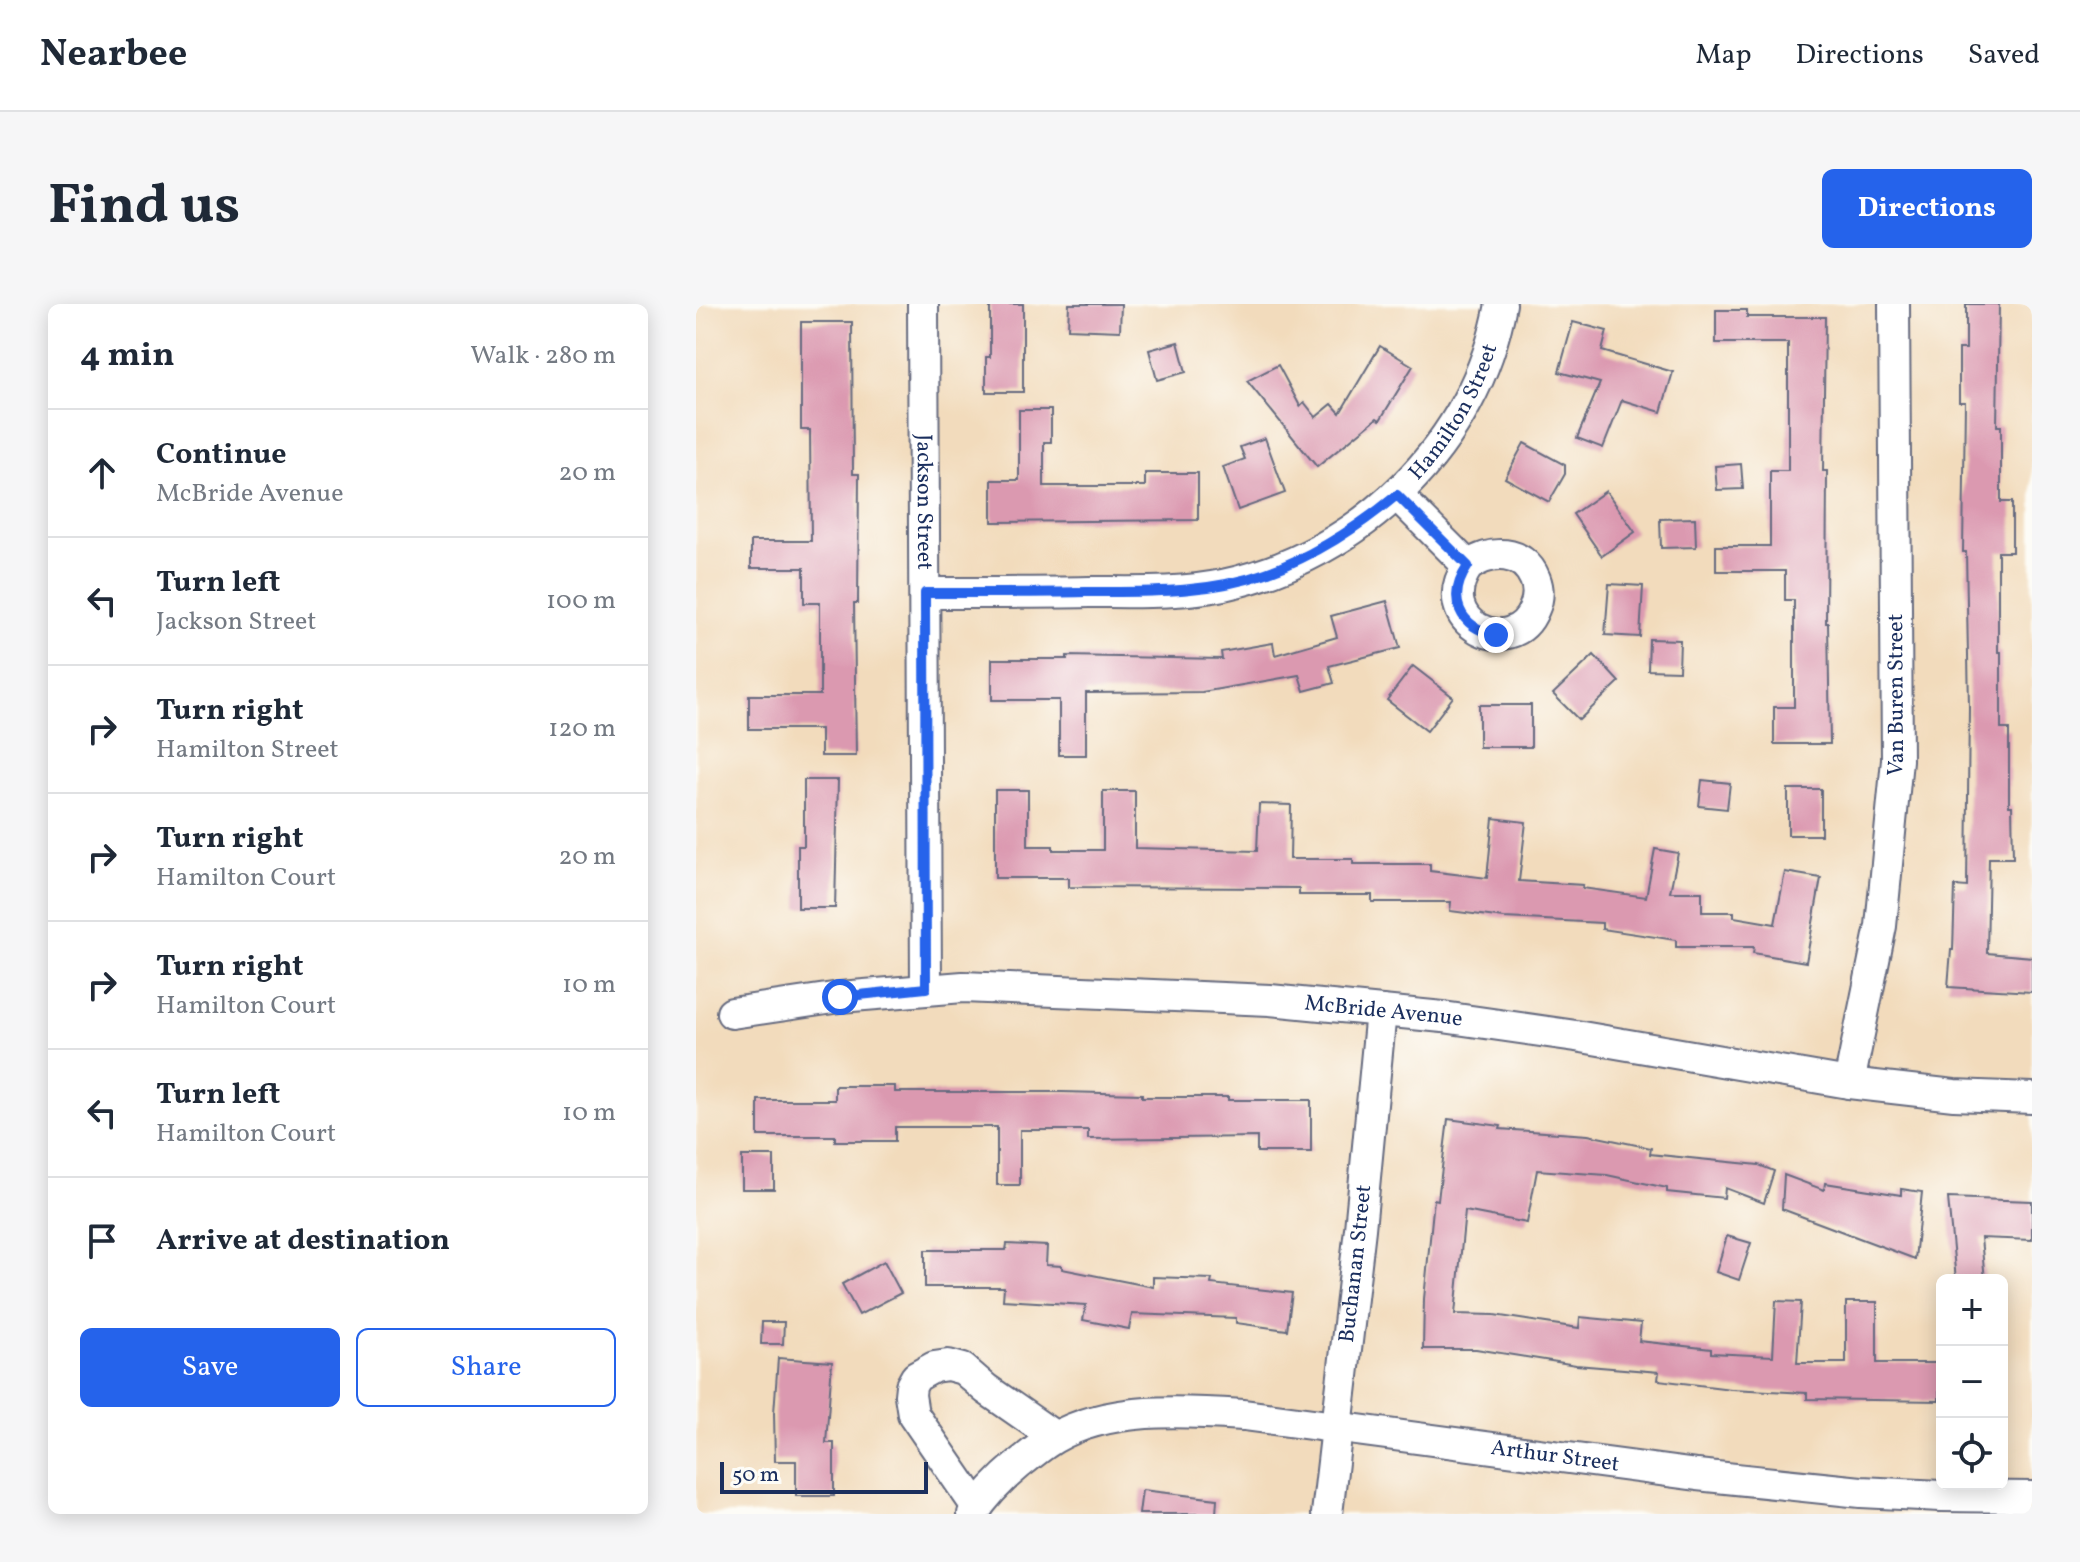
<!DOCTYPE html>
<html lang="en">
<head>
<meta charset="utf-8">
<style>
	:root { --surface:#fff; --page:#f6f6f7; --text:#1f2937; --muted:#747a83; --line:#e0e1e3; --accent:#2563eb }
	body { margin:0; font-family:Vollkorn,serif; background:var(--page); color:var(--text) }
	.controls { position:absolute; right:24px; bottom:24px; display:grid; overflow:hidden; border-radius:12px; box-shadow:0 4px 20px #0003 }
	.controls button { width:72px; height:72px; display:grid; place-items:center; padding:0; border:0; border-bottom:2px solid var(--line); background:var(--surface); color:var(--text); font:40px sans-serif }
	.scale { position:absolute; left:24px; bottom:20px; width:208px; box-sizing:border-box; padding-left:8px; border:4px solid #1b2f5e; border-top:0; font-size:22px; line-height:28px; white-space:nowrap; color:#1b2f5e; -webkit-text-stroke:6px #fdfcf7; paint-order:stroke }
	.stop { position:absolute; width:24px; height:24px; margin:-18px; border:6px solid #2563eb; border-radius:50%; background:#fff }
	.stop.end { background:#2563eb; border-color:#fff; box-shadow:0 2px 8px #0008 }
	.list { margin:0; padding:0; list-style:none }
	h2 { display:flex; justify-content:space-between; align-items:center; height:104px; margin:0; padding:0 32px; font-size:34px }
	h2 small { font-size:26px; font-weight:400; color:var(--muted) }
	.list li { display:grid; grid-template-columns:52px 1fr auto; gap:24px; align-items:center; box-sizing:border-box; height:128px; padding:0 32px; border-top:2px solid var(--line) }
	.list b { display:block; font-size:30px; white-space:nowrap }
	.list p { margin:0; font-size:26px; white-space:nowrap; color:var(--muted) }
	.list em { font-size:26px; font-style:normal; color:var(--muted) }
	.actions { display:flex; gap:16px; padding:24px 32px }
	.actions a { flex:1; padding:18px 0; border:2px solid var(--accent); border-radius:12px; text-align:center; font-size:28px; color:var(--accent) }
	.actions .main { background:var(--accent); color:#fff }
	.icon { flex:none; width:44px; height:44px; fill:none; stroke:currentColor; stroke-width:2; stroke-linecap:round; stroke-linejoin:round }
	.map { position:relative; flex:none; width:1336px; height:1210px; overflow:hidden; border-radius:12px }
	header { display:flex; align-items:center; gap:48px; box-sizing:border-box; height:112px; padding:0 40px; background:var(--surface); border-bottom:2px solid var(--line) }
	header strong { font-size:38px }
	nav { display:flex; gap:44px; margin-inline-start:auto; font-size:28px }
	.intro { display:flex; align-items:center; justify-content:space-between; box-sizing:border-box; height:192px; padding:0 48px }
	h1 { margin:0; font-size:56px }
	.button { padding:20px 36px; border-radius:12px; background:var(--accent); color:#fff; font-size:28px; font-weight:700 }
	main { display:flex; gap:48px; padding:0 48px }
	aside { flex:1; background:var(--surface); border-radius:12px; box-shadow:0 4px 20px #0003 }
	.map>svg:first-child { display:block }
</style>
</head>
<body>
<header>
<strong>Nearbee</strong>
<nav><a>Map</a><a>Directions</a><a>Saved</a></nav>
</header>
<div class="intro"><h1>Find us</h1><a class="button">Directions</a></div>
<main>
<aside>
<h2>4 min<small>Walk · 280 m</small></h2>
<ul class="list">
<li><svg class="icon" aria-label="ahead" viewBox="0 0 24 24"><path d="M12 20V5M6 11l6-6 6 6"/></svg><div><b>Continue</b><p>McBride Avenue</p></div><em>20 m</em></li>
<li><svg class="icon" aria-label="left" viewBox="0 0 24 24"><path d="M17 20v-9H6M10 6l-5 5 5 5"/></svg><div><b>Turn left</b><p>Jackson Street</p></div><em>100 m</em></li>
<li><svg class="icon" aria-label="right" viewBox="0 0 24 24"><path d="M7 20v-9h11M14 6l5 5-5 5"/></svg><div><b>Turn right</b><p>Hamilton Street</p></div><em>120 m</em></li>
<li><svg class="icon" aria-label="right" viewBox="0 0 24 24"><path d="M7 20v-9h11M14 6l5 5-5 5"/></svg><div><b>Turn right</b><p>Hamilton Court</p></div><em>20 m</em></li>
<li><svg class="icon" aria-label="right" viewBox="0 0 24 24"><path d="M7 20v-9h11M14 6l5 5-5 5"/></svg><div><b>Turn right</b><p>Hamilton Court</p></div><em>10 m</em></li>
<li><svg class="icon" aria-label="left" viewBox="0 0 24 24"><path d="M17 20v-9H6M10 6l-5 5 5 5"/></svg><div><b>Turn left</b><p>Hamilton Court</p></div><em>10 m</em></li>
<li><svg class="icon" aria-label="arrive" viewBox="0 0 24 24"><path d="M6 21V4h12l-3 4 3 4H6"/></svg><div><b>Arrive at destination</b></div></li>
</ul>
<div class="actions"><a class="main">Save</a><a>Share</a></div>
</aside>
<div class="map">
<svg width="1336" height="1210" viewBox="0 0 1336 1210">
	<rect width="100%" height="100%" fill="#fdfcf7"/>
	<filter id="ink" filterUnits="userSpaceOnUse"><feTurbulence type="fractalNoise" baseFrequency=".0125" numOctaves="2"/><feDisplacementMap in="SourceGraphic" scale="16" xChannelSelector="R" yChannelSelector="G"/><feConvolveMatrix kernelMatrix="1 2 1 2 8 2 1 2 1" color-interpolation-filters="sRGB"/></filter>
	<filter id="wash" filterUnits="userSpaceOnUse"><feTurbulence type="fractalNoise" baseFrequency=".006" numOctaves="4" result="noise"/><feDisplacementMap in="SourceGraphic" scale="32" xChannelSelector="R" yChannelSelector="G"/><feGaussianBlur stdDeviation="1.8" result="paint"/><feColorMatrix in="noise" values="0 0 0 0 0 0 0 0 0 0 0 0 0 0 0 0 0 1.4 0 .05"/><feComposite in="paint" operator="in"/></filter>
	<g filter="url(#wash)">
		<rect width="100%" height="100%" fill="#f2dbbc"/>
		<g id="blocks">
			<g fill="#db99b0">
				<path d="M294,0H327V88H290V53H294Z"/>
				<path d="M373,0H425L424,27L372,25Z"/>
				<path d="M1270,0H1303L1301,122H1305V198H1316V248H1302V348H1305V425H1313V502H1316L1317,554H1293L1291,649L1336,653V688L1252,683L1255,646H1257L1259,582L1271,583L1273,403L1270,248H1267L1269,98H1263V45H1270Z"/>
				<path d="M1020,6H1051V13H1129L1127,167H1131L1130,319H1132L1134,440H1078V403H1098V296H1089V267H1020V242H1074V167H1092V39H1020Z"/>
				<path d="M105,18H156L157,170H163L162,299H158L160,452H125V425H53V391H124V299H108V264H55V237H115L114,126H105Z"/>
				<path d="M877,18L911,27L906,47L977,68L965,108L926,96L907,144L881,134L904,79L863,68Z"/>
				<path d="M482,38L490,68L461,76L453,46Z"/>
				<path d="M684,42L717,62L684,116L681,114L621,163L551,77L582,61L604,102L608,98L620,113L636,100L644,109Z"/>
				<path d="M323,106H355V138H348V182H449V169H502V216L296,218V176H323Z"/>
				<path d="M569,134L589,189L542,206L527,163L549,155L544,143Z"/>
				<path d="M828,139L869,161V170L853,198L809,174Z"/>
				<path d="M1045,160L1047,185L1021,186L1019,162Z"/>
				<path d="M910,187L939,228L906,252L877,210Z"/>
				<path d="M999,214L1000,243L965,244L964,215Z"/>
				<path d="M913,280L947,282L944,333L909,331Z"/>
				<path d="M691,297L704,344L633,362L638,379L608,387L603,371L506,388L390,389V451H363V396H296V355H371V352L526,355L525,348L577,339L579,351L641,333L635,312Z"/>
				<path d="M953,335L984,336L983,367L952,366Z"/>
				<path d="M898,351L923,378L883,416L857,390Z"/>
				<path d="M717,362L757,393L731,427L691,396Z"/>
				<rect x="783" y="401" width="52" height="42"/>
				<path d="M108,476H142L139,604H102V542H108Z"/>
				<path d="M1006,476L1034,479L1031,505L1003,502Z"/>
				<rect x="1092" y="485" width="33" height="46"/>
				<path d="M299,486H332V542H357V546H407V487H439V544L561,547L563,500L595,501L594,555H657V560H734V567L791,574L797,514L830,518L823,577L887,581L886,584L950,593L959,545L982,549L974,588H1006V608H1038V613L1079,620L1089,568L1125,574L1110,658L1057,649L1058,643H980V636L906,625V619L808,614L754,607L755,598H676V591H603V584L373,583V574H299Z"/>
				<path d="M139,782H199V788H366L446,790V793H532V796H615V848H561V833L392,835V826H324V881H301V823H199V837H139V832H62V796H139Z"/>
				<path d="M752,815L805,822L804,825L892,831L955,844L954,850L1063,861L1078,867L1068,899L1029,884L1028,894L971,888V884L911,871L841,866L831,919L769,907L759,1010L798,1011L883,1024L884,1013L945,1019L943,1037L1015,1045V1049L1077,1052L1080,997L1105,998L1101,1059H1150V998H1181V1059H1243V1097L1111,1095V1089L1035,1085L962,1076L963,1068L880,1061L780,1045H727L728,995L738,895L742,896Z"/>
				<rect x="46" y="852" width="32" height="33"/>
				<path d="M1088,871L1128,886L1129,879L1205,891V885L1226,888L1219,955L1086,905Z"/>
				<path d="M1252,894L1336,897V936L1285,934L1289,976H1260Z"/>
				<path d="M1031,932L1055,939L1043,976L1020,968Z"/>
				<path d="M311,940L351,942L350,961L366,962V965L457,983V973L516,975L515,980L596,989L591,1026L540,1019V1014L436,1010L433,1025L387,1016L390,1001L307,996L308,983H229V946H310Z"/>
				<path d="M188,957L205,989L163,1011L146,980Z"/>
				<path d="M66,1018H88L87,1040H65Z"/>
				<path d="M82,1054L136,1058L130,1139H138V1192H100V1157H79L78,1109Z"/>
				<path d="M446,1186L521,1195L520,1210H443Z"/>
			</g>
		</g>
	</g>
	<g filter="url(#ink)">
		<use href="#blocks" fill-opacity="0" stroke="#666b7f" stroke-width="2"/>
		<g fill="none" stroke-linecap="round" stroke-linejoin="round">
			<defs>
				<g id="street">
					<path id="s1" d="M227,0L230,684"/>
					<path d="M701,191L772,262C733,319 817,358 838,305C842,296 843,285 839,275C827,245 794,246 772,262"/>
					<path id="s2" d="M229,289C284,289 338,289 393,288C438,288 483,290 527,281C665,252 780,140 805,0"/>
					<path id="s3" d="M36,709L144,693L267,683L574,696L747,713L880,732L1153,779L1258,791L1336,794"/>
					<path id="s4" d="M1153,779L1185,622L1201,456L1198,0"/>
					<path d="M281,1203L217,1110L214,1091L215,1082L220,1073L238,1063L252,1061L267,1065L290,1085L359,1133"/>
					<path id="s5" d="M277,1210C289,1191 306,1174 323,1160C334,1151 346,1141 358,1134C413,1102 487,1107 548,1111L1001,1171L1165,1188L1245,1192L1336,1193"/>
					<path id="s6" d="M631,1210L664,925L685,707"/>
				</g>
			</defs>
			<use href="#street" stroke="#666b7f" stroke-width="34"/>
			<use href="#street" stroke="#fff" stroke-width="30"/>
		</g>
	</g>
	<g fill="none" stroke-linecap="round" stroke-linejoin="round" filter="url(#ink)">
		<path stroke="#2563eb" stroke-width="10" d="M144,693L230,684L229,289C282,289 335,289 389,288C450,288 512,290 570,269C620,251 661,224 701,191L772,262C750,294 763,323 800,331"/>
	</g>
	<g text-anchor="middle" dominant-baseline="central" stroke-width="6" stroke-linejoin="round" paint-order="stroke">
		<g font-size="22" fill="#1b2f5e" stroke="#fdfcf7">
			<text stroke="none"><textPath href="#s2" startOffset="598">Hamilton Street</textPath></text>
			<text stroke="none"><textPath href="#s1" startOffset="198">Jackson Street</textPath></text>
			<text stroke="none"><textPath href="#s4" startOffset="392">Van Buren Street</textPath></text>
			<text stroke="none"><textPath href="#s3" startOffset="654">McBride Avenue</textPath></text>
			<text stroke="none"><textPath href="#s6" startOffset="252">Buchanan Street</textPath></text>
			<text stroke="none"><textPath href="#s5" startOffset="620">Arthur Street</textPath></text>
		</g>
	</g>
</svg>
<div class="controls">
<button>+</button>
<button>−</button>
<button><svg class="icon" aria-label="locate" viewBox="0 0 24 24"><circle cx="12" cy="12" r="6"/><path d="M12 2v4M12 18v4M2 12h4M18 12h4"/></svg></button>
</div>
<div class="scale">50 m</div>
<div class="stop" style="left:144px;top:693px"></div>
<div class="stop end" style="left:800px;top:331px"></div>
</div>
</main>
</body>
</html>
